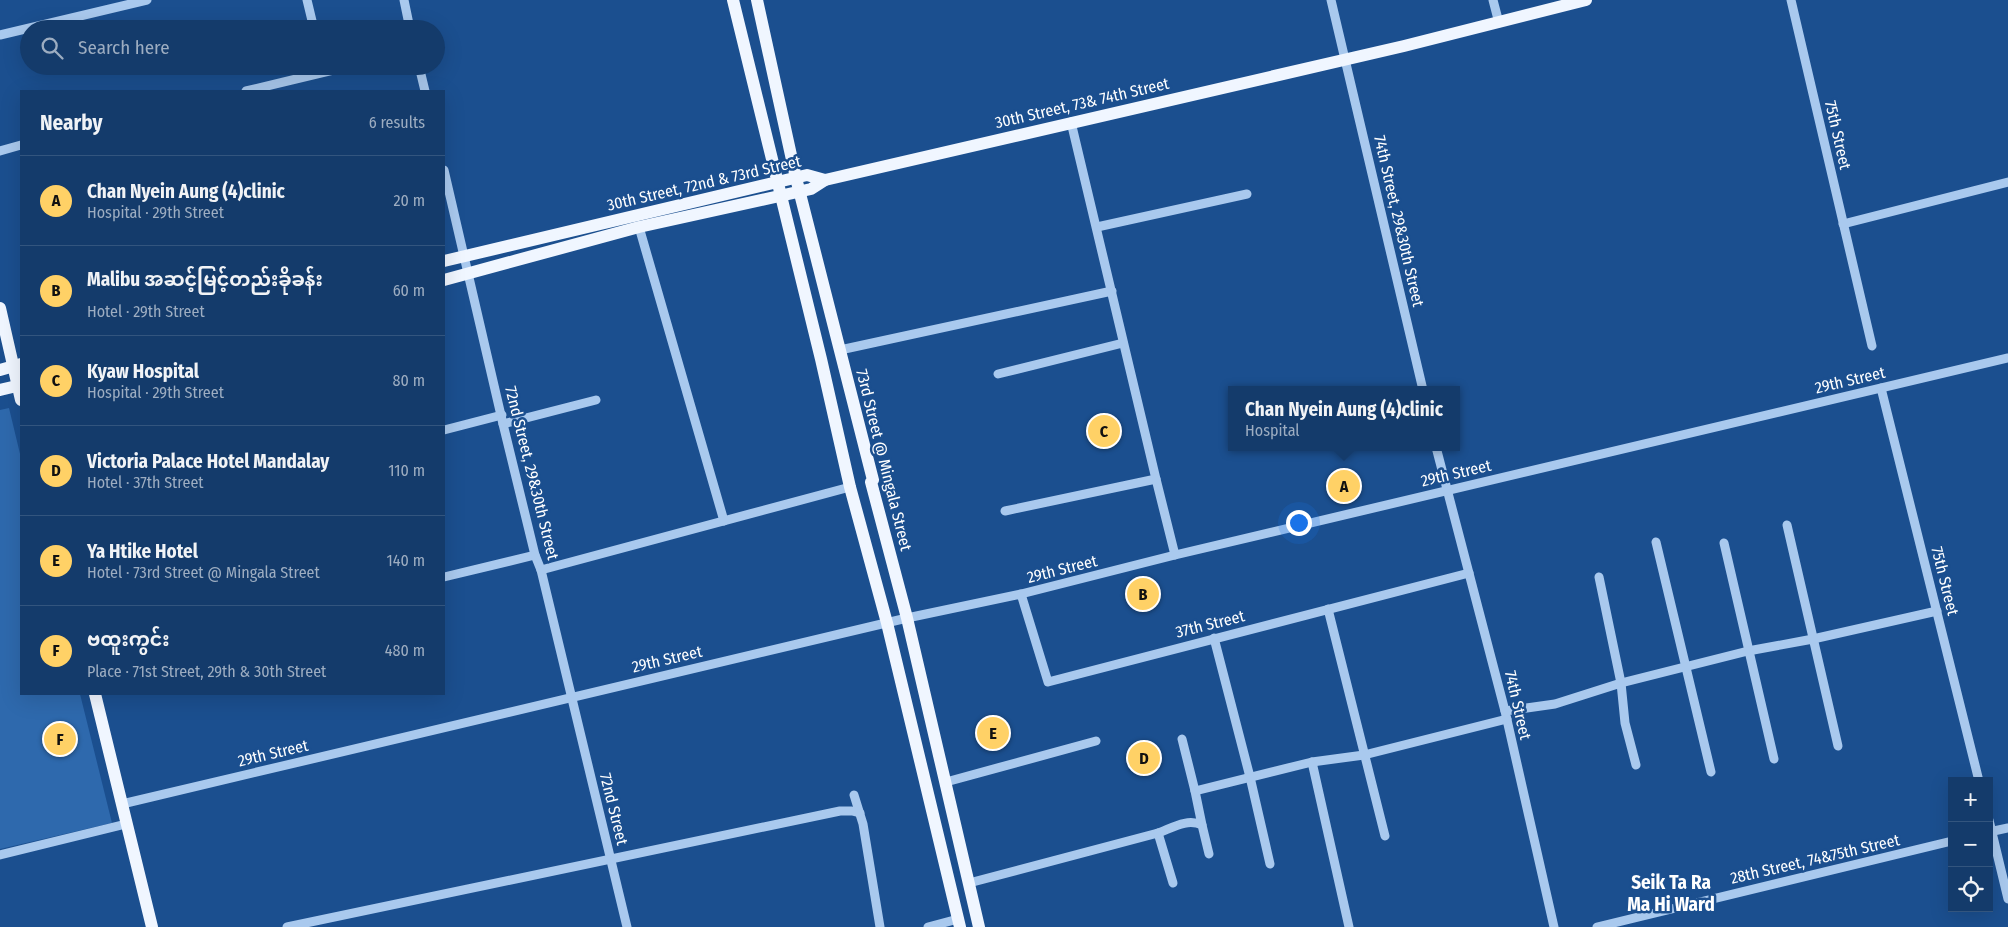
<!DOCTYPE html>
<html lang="en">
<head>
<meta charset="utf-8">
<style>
	:root { --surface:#143b6b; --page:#214673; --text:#f1f3f6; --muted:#9dadc1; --line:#33557e; --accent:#ffd166 }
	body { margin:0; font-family:"Fira Sans Condensed","Noto Sans Myanmar",sans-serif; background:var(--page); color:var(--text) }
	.controls { position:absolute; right:15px; bottom:15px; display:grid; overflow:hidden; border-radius:0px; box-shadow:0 5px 20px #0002 }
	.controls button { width:45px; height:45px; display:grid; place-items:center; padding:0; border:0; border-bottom:1px solid var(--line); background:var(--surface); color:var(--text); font:25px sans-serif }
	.you { position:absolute; left:1298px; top:522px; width:18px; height:18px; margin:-12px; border:4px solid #fff; border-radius:50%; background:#1a73e8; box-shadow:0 0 0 8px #1a73e833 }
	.badge { display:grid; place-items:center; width:32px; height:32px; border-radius:50%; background:var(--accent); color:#111; font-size:16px; font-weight:700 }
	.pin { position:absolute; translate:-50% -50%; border:2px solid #fff; box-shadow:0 1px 5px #0006 }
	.popup { position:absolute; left:1228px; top:386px; width:232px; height:65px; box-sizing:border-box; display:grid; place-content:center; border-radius:0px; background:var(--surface); filter:drop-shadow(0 1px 4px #0005); font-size:16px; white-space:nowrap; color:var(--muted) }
	.popup b { font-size:19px; color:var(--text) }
	.popup::after { content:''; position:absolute; left:50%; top:100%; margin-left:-10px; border:10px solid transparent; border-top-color:var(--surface) }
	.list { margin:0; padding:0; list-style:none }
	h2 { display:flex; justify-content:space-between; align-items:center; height:65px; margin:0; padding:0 20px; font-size:21px }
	h2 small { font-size:16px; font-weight:400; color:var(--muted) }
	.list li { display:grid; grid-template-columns:32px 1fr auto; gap:15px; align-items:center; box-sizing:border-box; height:90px; padding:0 20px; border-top:1px solid var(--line) }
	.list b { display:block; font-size:19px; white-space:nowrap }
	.list p { margin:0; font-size:16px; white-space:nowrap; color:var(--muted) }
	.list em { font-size:16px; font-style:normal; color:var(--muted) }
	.icon { flex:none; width:28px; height:28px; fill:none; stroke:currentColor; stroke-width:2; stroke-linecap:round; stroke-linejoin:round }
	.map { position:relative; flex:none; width:2008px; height:927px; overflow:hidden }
	.search { position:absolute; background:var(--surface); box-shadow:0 5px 20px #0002; left:20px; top:20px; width:425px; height:55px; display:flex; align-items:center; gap:12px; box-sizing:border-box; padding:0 18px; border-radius:28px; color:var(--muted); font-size:19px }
	.panel { position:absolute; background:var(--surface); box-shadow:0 5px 20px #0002; left:20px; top:90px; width:425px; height:605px; border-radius:0px }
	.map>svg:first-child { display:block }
</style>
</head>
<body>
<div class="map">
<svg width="2008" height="927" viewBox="0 0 2008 927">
	<rect width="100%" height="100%" fill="#1b4f8f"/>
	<path fill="#2e69ad" d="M9,408L21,458V694H80L112,823L0,849V410Z"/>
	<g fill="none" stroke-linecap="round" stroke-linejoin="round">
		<g stroke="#a9c9ee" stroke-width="9">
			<path d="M307,0L314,29"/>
			<path d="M404,0L410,29"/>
			<path d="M1331,0L1423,390"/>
			<path d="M1493,0L1499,23"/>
			<path d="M1791,0L1872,346"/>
			<path d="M0,35L147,0"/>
			<path d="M419,66L425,91"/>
			<path d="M246,91L350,66"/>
			<path d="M1071,122L1156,479L1175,555"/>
			<path d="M0,151L21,145"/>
			<path d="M444,170L503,424L535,555L541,570L627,927"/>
			<path d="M1843,224L2008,182"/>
			<path d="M639,227L724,521"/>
			<path d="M1097,227L1247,194"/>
			<path d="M840,350L1112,291"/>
			<path d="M998,374L1123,343"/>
			<path d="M1881,388L1979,781"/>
			<path d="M503,424L596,400"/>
			<path d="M444,430L502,415"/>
			<path d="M1436,447L1505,711L1554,927"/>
			<path d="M1005,511L1156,479"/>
			<path d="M1787,525L1838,746"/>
			<path d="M1656,542L1711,772"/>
			<path d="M1724,543L1774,759"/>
			<path d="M541,570L850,487"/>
			<path d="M444,577L535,555"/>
			<path d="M1599,577L1621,683L1625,723L1636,765"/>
			<path d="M1021,594L1048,682L1469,573"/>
			<path d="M1328,609L1385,836"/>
			<path d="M1214,638L1250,777L1270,864"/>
			<path d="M1505,711L1555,704L1621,683L1748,651L1813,639L1937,611"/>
			<path d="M1182,739L1195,791"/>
			<path d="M1312,762L1349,927"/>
			<path d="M946,782L1096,741"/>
			<path d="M854,795L863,824L880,927"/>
			<path d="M122,804L907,618L1021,594L1175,555L2008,358"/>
			<path d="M1989,820L2008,899"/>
			<path d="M1202,825L1195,791L1312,762L1364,755L1507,719"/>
			<path d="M1989,832L2008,828"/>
			<path d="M1158,833L1173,883"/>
			<path d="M0,855L126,824"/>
			<path d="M969,883L1158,833C1172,828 1187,818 1202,825L1209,854"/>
			<path d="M287,927L840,811H852L860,813"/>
			<path d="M928,927L958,919"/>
			<path d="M1597,927L1952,841"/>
		</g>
		<g stroke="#f0f6ff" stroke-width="12">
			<path d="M733,0L821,359L850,487L887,623L960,927"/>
			<path d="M757,0L796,178L873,480L871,482L907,618L979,927"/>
			<path d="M444,261L807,175L825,180"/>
			<path d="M444,280L639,227L811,189L825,180L1404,46L1586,0"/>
			<path d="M0,308L21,400"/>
			<path d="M0,370L21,364"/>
			<path d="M0,390L21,385"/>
			<path d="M95,694L152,927"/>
		</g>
	</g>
	<g text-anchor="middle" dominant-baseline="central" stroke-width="5" stroke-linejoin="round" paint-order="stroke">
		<g font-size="16" fill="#fff" stroke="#1b4f8f">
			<text transform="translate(1082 103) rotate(-13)">30th Street, 73&amp; 74th Street</text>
			<text transform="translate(1838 135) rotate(77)">75th Street</text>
			<text transform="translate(704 183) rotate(-13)">30th Street, 72nd &amp; 73rd Street</text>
			<text transform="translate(1399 221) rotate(77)">74th Street, 29&amp;30th Street</text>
			<text transform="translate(1850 380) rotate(-13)">29th Street</text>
			<text transform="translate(884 460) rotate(76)">73rd Street @ Mingala Street</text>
			<text transform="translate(532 473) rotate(76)">72nd Street, 29&amp;30th Street</text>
			<text transform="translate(1456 473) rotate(-13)">29th Street</text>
			<text transform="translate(1062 569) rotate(-14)">29th Street</text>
			<text transform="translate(1945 581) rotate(76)">75th Street</text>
			<text transform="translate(1210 624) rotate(-14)">37th Street</text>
			<text transform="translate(667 659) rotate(-13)">29th Street</text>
			<text transform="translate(1518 705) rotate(77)">74th Street</text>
			<text transform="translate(273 753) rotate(-13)">29th Street</text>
			<text transform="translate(614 809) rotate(76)">72nd Street</text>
			<text transform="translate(1815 859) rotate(-13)">28th Street, 74&amp;75th Street</text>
		</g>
		<g font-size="19" font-weight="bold" fill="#fff" stroke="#1b4f8f">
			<text x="1671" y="882">Seik Ta Ra<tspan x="1671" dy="22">Ma Hi Ward</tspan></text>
		</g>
	</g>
</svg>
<div class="controls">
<button>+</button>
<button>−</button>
<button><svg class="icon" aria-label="locate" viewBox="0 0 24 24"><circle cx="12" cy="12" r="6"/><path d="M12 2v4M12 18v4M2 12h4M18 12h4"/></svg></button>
</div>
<div class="you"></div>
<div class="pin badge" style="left:1344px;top:486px">A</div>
<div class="popup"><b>Chan Nyein Aung (4)clinic</b>Hospital</div>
<div class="pin badge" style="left:1143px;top:594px">B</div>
<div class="pin badge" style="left:1104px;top:431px">C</div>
<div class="pin badge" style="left:1144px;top:758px">D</div>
<div class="pin badge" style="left:993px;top:733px">E</div>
<div class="pin badge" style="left:60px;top:739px">F</div>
<div class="search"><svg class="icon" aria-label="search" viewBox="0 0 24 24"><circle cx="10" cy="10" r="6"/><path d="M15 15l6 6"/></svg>Search here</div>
<section class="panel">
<h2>Nearby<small>6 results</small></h2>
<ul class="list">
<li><span class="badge">A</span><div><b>Chan Nyein Aung (4)clinic</b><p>Hospital · 29th Street</p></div><em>20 m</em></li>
<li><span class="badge">B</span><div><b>Malibu အဆင့်မြင့်တည်းခိုခန်း</b><p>Hotel · 29th Street</p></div><em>60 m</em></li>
<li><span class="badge">C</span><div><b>Kyaw Hospital</b><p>Hospital · 29th Street</p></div><em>80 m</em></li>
<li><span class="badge">D</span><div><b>Victoria Palace Hotel Mandalay</b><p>Hotel · 37th Street</p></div><em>110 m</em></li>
<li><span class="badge">E</span><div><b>Ya Htike Hotel</b><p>Hotel · 73rd Street @ Mingala Street</p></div><em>140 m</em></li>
<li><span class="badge">F</span><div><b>ဗထူးကွင်း</b><p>Place · 71st Street, 29th &amp; 30th Street</p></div><em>480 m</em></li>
</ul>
</section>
</div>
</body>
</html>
